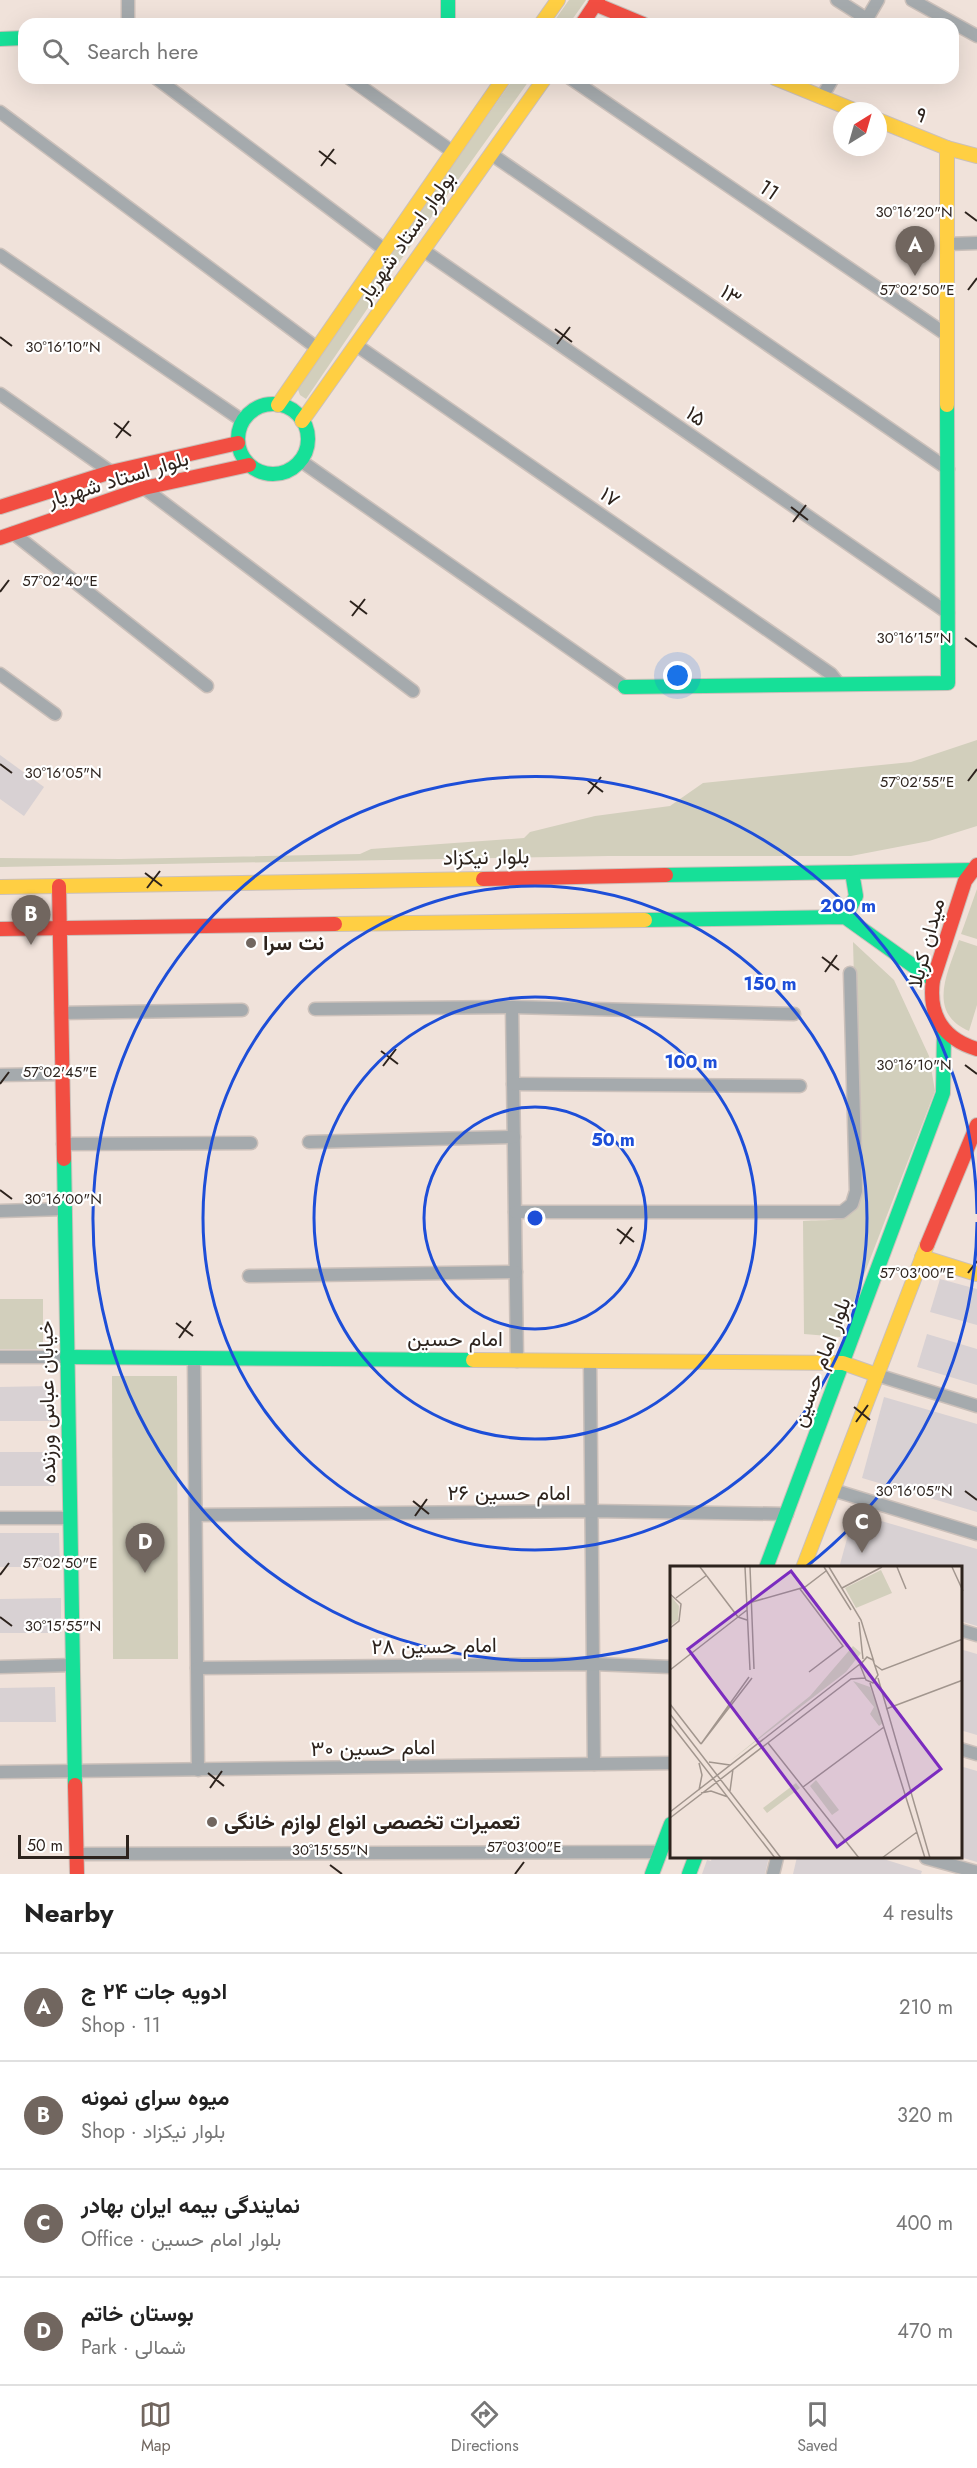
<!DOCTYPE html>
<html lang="en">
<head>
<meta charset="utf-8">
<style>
	:root { --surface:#fff; --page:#f6f6f6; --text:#222; --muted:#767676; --line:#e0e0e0; --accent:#71665f }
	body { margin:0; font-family:Jost,Vazirmatn,sans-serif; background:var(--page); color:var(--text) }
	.compass { position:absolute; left:833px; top:102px; width:54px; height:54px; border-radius:50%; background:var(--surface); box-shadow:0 6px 24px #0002; rotate:37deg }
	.scale { position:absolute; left:18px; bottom:15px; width:111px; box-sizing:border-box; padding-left:6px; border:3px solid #2d231d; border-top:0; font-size:16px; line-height:21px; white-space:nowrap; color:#2d231d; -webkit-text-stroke:4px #fff; paint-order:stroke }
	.you { position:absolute; left:678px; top:676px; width:21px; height:21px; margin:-15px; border:4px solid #fff; border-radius:50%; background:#1a73e8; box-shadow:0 0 0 9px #1a73e833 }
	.badge { display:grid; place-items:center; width:39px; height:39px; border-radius:50%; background:var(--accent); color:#fff; font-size:20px; font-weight:700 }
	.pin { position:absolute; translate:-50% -50px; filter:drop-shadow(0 2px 3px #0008) }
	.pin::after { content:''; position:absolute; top:32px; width:21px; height:18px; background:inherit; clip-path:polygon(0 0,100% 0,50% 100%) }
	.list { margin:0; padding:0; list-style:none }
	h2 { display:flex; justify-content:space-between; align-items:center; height:78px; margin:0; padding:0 24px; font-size:26px }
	h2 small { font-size:20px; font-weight:400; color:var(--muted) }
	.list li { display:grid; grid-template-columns:39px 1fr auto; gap:18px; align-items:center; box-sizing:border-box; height:108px; padding:0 24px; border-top:2px solid var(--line) }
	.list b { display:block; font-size:22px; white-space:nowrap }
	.list p { margin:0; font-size:20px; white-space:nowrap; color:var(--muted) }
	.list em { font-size:20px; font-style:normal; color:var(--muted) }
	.icon { flex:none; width:33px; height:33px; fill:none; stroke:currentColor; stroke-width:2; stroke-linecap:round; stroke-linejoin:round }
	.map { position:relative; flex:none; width:977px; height:1874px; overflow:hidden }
	.search { position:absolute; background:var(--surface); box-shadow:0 6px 24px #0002; left:18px; right:18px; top:18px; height:66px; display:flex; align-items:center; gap:15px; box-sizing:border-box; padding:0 21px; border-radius:18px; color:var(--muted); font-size:22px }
	.sheet { height:510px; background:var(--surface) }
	nav { display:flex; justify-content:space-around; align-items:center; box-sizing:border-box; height:84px; border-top:2px solid var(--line); background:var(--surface); font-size:16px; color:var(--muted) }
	nav a { display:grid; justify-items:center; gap:3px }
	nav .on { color:var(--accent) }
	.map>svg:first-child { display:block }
</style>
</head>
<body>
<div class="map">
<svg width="977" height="1874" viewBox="0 0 977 1874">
	<rect width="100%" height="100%" fill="#f0e2da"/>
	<g fill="#d2cfbc">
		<path d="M569,0H586L569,24H552Z"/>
		<path d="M514,78H531L395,268L306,399L300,395L297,387Z"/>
		<path d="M977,740V826L929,841L851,856H608L0,867V858L121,859L360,854L371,849L524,838L530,832L595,816L670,806L703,783L911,762Z"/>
		<path d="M977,889V939L961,934Z"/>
		<path d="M959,940L977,946V1005L969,1031C926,1012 948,972 959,940Z"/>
		<path d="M853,942L894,980L929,1056L935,1091L840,1337L804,1334L803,1221C826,1219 854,1225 860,1197Z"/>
		<rect x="0" y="1299" width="43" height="50"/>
		<path d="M112,1376H177L178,1659H113Z"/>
	</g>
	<g fill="#d8d1d3">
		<path d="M0,755L44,787L24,816L0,799Z"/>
		<path d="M940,1279L977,1289V1325L930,1312Z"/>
		<path d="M927,1334L977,1349V1385L917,1367Z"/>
		<path d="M50,1386L51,1421H0V1387Z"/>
		<path d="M884,1397L977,1424V1512L862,1478Z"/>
		<rect x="0" y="1452" width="54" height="34"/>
		<path d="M854,1513L977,1549V1626L960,1621V1568H839Z"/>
		<path d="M0,1533H59L60,1567H0Z"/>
		<path d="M61,1598V1633H0V1599Z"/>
		<path d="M960,1649L977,1654V1735L960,1730Z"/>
		<path d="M55,1687L56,1722H0V1688Z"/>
		<path d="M960,1766L977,1771V1862L960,1857Z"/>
		<path d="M712,1857H769L765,1874H702L707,1860L711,1861Z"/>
		<path d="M797,1857H877L922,1871L921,1874H793Z"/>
	</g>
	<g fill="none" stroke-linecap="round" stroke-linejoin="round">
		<defs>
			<g id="street">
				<path d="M837,0L867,19"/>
				<path d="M912,0L977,36"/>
				<path d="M128,24V0"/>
				<path d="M864,24L878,0"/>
				<path d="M156,78L385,250"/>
				<path d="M349,78L453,152"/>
				<path d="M570,78L947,335"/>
				<path d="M822,97L833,78"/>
				<path d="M0,112L317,348"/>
				<path d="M491,154L948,469"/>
				<path d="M947,244L977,243"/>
				<path d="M423,250L948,613"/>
				<path d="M0,255L243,421"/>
				<path d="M356,345L831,674L839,684"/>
				<path d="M0,394L111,472"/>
				<path d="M301,461L625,687"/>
				<path d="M144,488L413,691"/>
				<path d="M13,533L207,686"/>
				<path d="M0,674L55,714"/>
				<path d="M512,1007L517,1361"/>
				<path d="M315,1009L512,1007L794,1014"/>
				<path d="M61,1013L242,1010"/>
				<path d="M0,1075L62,1074"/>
				<path d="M513,1084L800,1086"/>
				<path d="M309,1142L514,1137"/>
				<path d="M63,1144L251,1143"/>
				<path d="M0,1211L64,1209"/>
				<path d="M515,1212H842L852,1204L856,1191L850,973"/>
				<path d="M249,1276L516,1272"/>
				<path d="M0,1357H67"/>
				<path d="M194,1359L198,1770"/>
				<path d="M590,1361L594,1764"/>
				<path d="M877,1375L977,1406"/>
				<path d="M833,1490L977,1534"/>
				<path d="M196,1515L592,1511L787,1514"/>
				<path d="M0,1518H70"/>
				<path d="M960,1630L977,1635"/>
				<path d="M0,1667L73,1665"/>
				<path d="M197,1668L593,1664L671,1667"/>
				<path d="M960,1749L977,1754"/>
				<path d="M0,1772L671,1763"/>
				<path d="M77,1854L661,1852"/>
				<path d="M926,1858L977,1872"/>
				<path d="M773,1874L777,1858"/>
			</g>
			<g id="fast">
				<path d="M448,0V24"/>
				<path d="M0,39L24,38"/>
				<circle cx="273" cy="439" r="35"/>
				<path d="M625,687L948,683L947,405"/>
				<path d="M666,875L973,870"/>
				<path d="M845,917L856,896L852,872"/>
				<path d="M645,920L845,917L933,980"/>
				<path d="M64,1159L75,1785"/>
				<path d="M67,1357L473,1360"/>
				<path d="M766,1568L943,1093L944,1032"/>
				<path d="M652,1874L671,1824"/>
				<path d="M689,1874L695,1858"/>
			</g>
			<g id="slow">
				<path d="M541,24L558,0"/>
				<path d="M775,78L856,111"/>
				<path d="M878,120L947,148L977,156"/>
				<path d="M947,148V405"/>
				<path d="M278,405L504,78"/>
				<path d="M302,421L545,78"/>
				<path d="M0,887L483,879"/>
				<path d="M335,924L645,920"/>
				<path d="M922,1257L977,1274"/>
				<path d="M473,1360L843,1363L877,1375"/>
				<path d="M803,1568L927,1245"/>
			</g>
			<g id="jam">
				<path d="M595,4L643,24"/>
				<path d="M582,24L598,0"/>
				<path d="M0,507L111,472L238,443"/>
				<path d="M0,538L144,488L249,465"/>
				<path d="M977,865L965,881L933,980C928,1015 943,1039 977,1049"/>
				<path d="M483,879L666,875"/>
				<path d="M59,886L64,1159"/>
				<path d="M0,929L335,924"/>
				<path d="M927,1245L977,1125"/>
				<path d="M75,1785L77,1874"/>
			</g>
		</defs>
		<use href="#street" stroke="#cbc0ba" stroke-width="15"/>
		<use href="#fast" stroke="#cbc0ba" stroke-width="16"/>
		<use href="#slow" stroke="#cbc0ba" stroke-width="16"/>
		<use href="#jam" stroke="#cbc0ba" stroke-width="16"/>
		<use href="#street" stroke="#a5aaad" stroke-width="12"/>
		<use href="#fast" stroke="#16e098" stroke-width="14"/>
		<use href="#slow" stroke="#ffcf43" stroke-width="14"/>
		<use href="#jam" stroke="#f24e42" stroke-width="14"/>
	</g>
	<path fill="none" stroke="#2d231d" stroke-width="2" d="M319,151L336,164M321,166L334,149M965,212L977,221M968,290L977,278M555,329L572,342M0,337L12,346M557,344L570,327M114,423L131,436M116,438L129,421M791,507L808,520M793,522L806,505M0,592L9,580M350,601L367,614M352,616L365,599M965,638L977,647M0,764L12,773M586,779L603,792M968,781L977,769M588,794L601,777M145,873L162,886M147,888L160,871M822,957L839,970M825,972L837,955M381,1051L398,1064M965,1065L977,1074M383,1066L396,1049M0,1084L9,1072M0,1190L12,1199M617,1229L634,1242M620,1244L632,1227M968,1273L977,1261M176,1323L193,1336M179,1338L191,1321M854,1407L870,1420M856,1422L868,1405M965,1491L977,1500M413,1501L429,1514M415,1516L427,1499M0,1575L9,1563M0,1617L12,1626M208,1773L224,1786M210,1788L222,1771M330,1865L342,1874M515,1874L524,1862"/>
	<g fill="none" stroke="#1d4ed8" stroke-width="3">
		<circle cx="535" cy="1218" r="111"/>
		<circle cx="535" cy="1218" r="221"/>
		<circle cx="535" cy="1218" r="332"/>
		<path d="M977 1222A442 442 0 0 1 807 1566M668 1640A442 442 0 1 1 977 1214"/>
	</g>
	<g fill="#71665f" stroke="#fff" stroke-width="2">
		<circle cx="251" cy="943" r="6"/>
		<circle cx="212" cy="1822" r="6"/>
	</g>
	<g text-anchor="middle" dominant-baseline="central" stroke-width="4.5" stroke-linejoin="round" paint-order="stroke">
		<g font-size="21" fill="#2d231d" stroke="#fff">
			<text transform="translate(921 115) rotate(22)">۹</text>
			<text transform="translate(769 190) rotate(34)">11</text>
			<text transform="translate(406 237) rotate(-55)">بولوار استاد شهریار</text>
			<text transform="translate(731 295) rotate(35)">۱۳</text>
			<text transform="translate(696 416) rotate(35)">۱۵</text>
			<text transform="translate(118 479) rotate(-17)">بلوار استاد شهریار</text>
			<text transform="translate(610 497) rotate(35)">۱۷</text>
			<text transform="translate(486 857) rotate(-1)">بلوار نیکزاد</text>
			<text transform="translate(926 943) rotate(-75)">میدان کربلا</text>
			<text x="455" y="1339">امام حسین</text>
			<text transform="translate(821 1362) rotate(-70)">بلوار امام حسین</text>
			<text transform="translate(47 1402) rotate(-91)">خیابان عباس ورزنده</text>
			<text x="509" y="1493">امام حسین ۲۶</text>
			<text transform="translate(434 1646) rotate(-1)">امام حسین ۲۸</text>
			<text transform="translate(373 1748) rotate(-1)">امام حسین ۳۰</text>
		</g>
		<g font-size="21" font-weight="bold" fill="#2d231d" stroke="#fff" text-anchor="start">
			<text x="263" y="943">نت سرا</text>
			<text x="224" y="1822">تعمیرات تخصصی انواع لوازم خانگی</text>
		</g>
	</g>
	<g transform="translate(670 1566)">
		<rect width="292" height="292" fill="#f0e2da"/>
		<path d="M211,4L222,27L186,42L175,22ZM0,29L9,40L8,54L0,60ZM183,80L191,87L176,106L59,196L140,130ZM183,115L200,121L213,157L209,160L200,148L204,141ZM146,214L169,244L162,249L140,220ZM126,217L130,222L97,247L93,242Z" fill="#d2cfbc"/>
		<path fill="none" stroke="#a2968e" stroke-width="1.5" d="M30,1L68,51L77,54M75,1L80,104M80,1L84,103M154,1L181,44M159,1L191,54L204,96M227,1L236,23M282,1L293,25M172,22L212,1M130,23L173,80L139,106M0,28L11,38L9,55L0,62M6,32L37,9M82,36L135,21L156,5M189,56L193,93M197,91L203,94L208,109L203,117L196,114L190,99ZM205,99L212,104L293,73M0,104L77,44M208,112L260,292M200,117L255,292M0,138L31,178M216,143L293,114M0,148L111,292M0,157L105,292M98,177L189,292M31,178L82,112M31,178L79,111M39,196L60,199M133,221L214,161M29,224L32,209L29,197M60,225L63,203M31,227L41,225L58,231M0,246L190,98M0,252L181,113L195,112M212,292L247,266"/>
		<path fill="#7b2cbf" fill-opacity="0.15" stroke="#7b2cbf" stroke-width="3" d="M121,5L271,203L167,281L18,83Z"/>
		<rect width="292" height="292" fill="none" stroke="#2d231d" stroke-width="3"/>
	</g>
	<g font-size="15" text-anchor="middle" fill="#2d231d" stroke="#fff" stroke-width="4.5" stroke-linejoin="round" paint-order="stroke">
		<text x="914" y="217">30°16'20"N</text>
		<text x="917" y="295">57°02'50"E</text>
		<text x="63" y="352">30°16'10"N</text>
		<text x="60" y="586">57°02'40"E</text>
		<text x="914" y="643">30°16'15"N</text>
		<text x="63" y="778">30°16'05"N</text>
		<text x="917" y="787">57°02'55"E</text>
		<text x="914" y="1070">30°16'10"N</text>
		<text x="60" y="1077">57°02'45"E</text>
		<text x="63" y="1204">30°16'00"N</text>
		<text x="917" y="1278">57°03'00"E</text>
		<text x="914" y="1496">30°16'05"N</text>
		<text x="60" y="1568">57°02'50"E</text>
		<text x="63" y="1631">30°15'55"N</text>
		<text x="524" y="1852">57°03'00"E</text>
		<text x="330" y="1855">30°15'55"N</text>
	</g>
	<circle cx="535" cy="1218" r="9" fill="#1d4ed8" stroke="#fff" stroke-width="3"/>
	<g font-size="18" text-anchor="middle" font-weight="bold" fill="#1d4ed8" stroke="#fff" stroke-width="4.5" stroke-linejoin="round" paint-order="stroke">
		<text x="848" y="912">200 m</text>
		<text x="770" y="990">150 m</text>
		<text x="691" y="1068">100 m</text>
		<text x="613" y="1146">50 m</text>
	</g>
</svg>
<svg class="compass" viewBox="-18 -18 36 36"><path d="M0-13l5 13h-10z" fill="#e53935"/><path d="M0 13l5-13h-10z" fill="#767676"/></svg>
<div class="scale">50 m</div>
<div class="you"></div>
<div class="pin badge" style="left:915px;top:276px">A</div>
<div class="pin badge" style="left:31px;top:945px">B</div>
<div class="pin badge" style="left:862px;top:1553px">C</div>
<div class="pin badge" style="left:145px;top:1573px">D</div>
<div class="search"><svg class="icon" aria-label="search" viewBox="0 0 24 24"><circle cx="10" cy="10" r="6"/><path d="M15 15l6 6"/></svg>Search here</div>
</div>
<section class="sheet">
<h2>Nearby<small>4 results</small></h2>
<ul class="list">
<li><span class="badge">A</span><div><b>ادویه جات ۲۴ ج</b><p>Shop · 11</p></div><em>210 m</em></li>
<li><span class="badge">B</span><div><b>میوه سرای نمونه</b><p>Shop · بلوار نیکزاد</p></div><em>320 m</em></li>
<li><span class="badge">C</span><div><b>نمایندگی بیمه ایران بهادر</b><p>Office · بلوار امام حسین</p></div><em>400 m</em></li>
<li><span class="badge">D</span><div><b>بوستان خاتم</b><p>Park · شمالی</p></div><em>470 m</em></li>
</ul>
</section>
<nav>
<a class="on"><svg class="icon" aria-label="map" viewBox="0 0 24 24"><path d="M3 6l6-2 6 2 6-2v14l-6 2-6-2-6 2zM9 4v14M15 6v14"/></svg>Map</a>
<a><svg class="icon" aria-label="directions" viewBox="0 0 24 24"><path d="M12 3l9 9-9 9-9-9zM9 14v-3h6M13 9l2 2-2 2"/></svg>Directions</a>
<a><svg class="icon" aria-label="saved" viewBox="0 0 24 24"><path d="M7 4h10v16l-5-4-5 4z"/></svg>Saved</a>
</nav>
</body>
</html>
